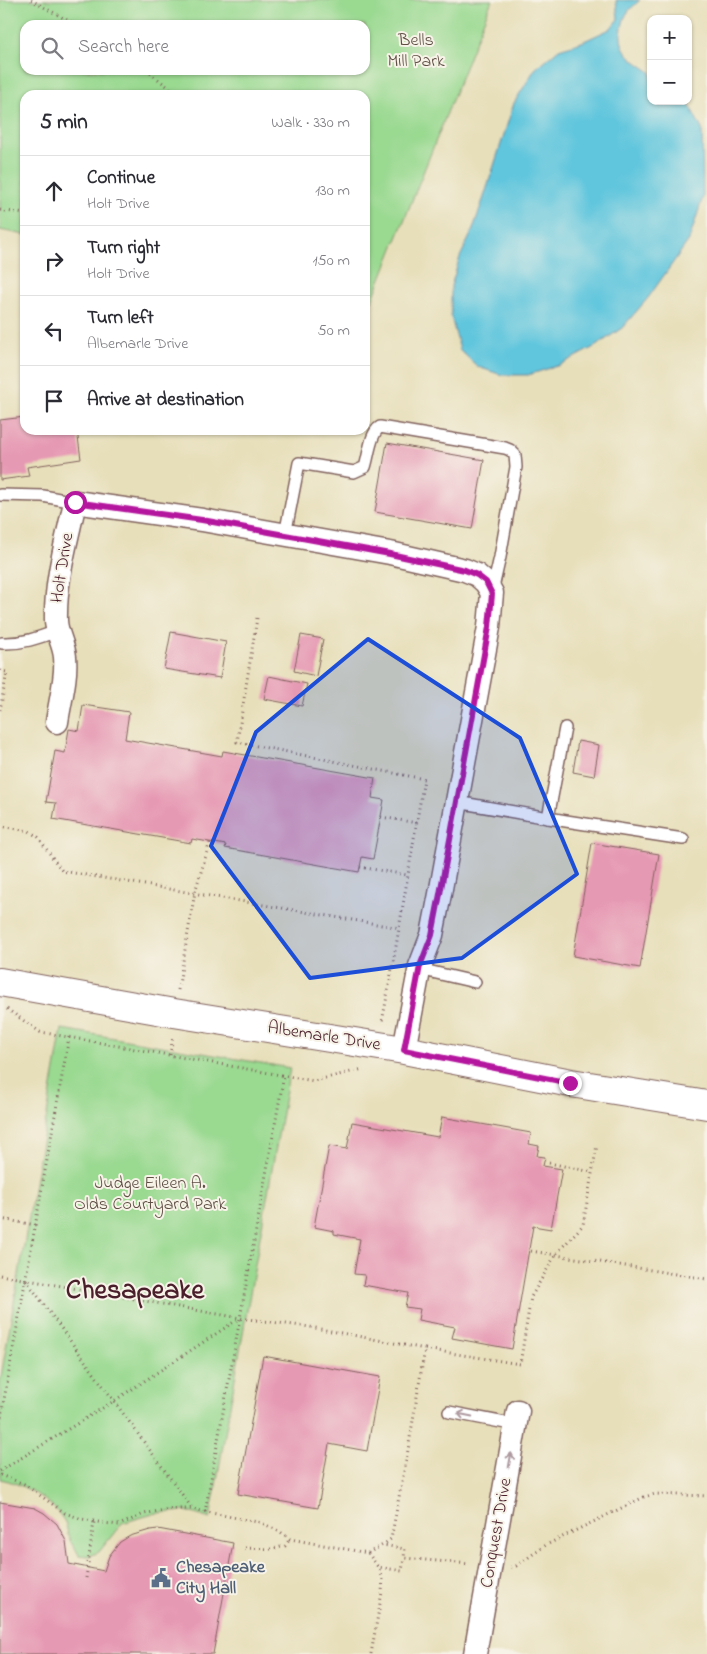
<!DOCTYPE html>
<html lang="en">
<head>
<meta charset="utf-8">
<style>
	:root { --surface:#fff; --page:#f2f2f3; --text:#2b2b33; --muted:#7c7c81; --line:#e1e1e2 }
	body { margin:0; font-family:"Indie Flower",sans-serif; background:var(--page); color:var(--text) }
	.controls { position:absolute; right:15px; top:15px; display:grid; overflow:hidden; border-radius:10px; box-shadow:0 1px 4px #0004 }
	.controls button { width:45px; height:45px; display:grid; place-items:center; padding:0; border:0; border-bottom:1px solid var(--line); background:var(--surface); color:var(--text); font:25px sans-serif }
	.stop { position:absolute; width:15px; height:15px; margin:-11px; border:4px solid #b5179e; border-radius:50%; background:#fff }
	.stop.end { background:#b5179e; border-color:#fff; box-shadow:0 1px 5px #0008 }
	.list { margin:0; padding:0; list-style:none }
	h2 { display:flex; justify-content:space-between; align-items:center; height:65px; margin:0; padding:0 20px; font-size:21px }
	h2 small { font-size:16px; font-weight:400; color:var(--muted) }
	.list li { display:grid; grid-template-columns:32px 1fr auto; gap:15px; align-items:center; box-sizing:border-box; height:70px; padding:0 20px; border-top:1px solid var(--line) }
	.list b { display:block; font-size:19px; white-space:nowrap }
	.list p { margin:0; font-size:16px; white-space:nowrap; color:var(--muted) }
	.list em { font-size:16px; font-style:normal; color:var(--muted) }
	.icon { flex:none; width:28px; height:28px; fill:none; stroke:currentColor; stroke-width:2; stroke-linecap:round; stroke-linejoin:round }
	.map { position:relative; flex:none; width:707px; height:1654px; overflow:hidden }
	.search { position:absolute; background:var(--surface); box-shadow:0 1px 4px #0004; left:20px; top:20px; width:350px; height:55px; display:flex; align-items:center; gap:12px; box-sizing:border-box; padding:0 18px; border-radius:15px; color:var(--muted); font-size:19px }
	.panel { position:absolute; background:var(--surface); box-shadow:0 1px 4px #0004; left:20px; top:90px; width:350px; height:345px; border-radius:15px }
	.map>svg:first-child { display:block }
</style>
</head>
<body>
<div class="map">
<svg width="707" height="1654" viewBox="0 0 707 1654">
	<rect width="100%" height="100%" fill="#f7f3e8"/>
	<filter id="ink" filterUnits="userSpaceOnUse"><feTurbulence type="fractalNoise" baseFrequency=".02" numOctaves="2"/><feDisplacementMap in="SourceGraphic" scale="10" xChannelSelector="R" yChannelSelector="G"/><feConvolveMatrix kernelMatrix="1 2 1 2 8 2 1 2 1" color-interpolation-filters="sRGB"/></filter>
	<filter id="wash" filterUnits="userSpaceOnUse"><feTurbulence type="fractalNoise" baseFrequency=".0096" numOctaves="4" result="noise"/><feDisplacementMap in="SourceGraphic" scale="20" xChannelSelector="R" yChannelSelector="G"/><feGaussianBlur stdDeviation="1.12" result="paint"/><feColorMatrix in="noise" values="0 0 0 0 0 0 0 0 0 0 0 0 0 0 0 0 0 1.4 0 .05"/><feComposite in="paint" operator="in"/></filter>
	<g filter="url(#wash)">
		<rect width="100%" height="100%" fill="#e7dfba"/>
		<g fill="#99d990" stroke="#727c5e" fill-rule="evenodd">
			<path d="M0,0H492L372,301L365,300V95H25V235L0,230ZM25,25H365V70H25Z"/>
			<path d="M62,1029L290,1068L210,1519L186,1511L157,1513L139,1518L122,1523L99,1552L89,1556L79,1555C76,1549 71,1544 69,1538C67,1532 67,1524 63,1519C51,1500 22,1483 0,1479V1382Z"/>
		</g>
		<path fill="#60c6dd" stroke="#557284" d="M616,0H640C635,5 629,9 626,15C623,20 622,28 621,34C620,53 636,62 651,72V101H687L702,129L703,197L689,240L648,298L622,328L596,346L560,365L528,375H502L478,367L460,350L451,317V286L460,257L472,232L484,197L514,103L535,69L559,49L582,42L610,29L618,19Z"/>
		<g id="blocks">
			<g fill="#e699b3">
				<path d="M25,417V430H77L81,459L27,467L29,476L0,480V420Z"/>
				<path d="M387,443L484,460L472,529L375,512Z"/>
				<path d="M171,632L226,642L220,678L164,669Z"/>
				<path d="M301,635L323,639L316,676L294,671Z"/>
				<path d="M269,676L307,684L302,706L264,699Z"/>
				<path d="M83,705L129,712L125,739L222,756L223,751L375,778L372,798L384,800L373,859L362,857L359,872L225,848L226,845L192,839L191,843L53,819L56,803L46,802L55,751L65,753L69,729L79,731Z"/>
				<path d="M578,741L599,745L594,776L573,772Z"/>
				<path d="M592,843L659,854L640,968L573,956Z"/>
				<path d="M442,1117L531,1133L529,1144L539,1146L537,1156L545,1157L543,1166L562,1169L551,1229L533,1226L512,1349L452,1338L455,1327L418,1320L420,1309L405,1307L408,1293L363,1285L365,1275L354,1274L360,1239L334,1234V1231L314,1227L329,1146L347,1149L352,1122L438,1137Z"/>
				<path d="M263,1356L380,1377L367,1451L329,1444L318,1508L238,1494Z"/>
				<path d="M0,1502L35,1508L44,1513L57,1524L66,1541L69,1564L104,1571L109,1556L120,1542L130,1536L150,1530L158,1529L233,1543L213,1654H0Z"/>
			</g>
		</g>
	</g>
	<g filter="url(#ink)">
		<use href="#blocks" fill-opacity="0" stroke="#81625d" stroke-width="1"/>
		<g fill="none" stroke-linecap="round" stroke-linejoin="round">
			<defs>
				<g id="service">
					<path d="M0,495L43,496L75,502"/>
					<path d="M285,535L299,463L354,472L365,467C369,456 370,433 380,427L505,448L510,450L515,455L516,467L500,557L492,592"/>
					<path d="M2,643C22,644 38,638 57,631"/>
					<path d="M457,802L566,821L683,839"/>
					<path d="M548,818L565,728"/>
					<path d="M419,969L475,982"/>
					<path d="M449,1412L516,1425"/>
				</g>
				<g id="minor">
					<path d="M57,722C60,701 67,678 65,657C64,644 56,633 56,620C55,580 67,540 75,502L202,520L390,553L465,570L477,575L486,583L492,593L489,627L440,894L432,935L420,966L404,1050"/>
					<path d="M475,1654L518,1411"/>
				</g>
				<path id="tertiary" d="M0,982L174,1013L404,1050L571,1083L707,1105"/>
			</defs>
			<use href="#service" stroke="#81625d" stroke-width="14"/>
			<use href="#minor" stroke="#81625d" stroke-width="25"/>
			<use href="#tertiary" stroke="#81625d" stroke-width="30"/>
			<g stroke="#81625d" stroke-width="3" stroke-dasharray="1 4" stroke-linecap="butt">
				<path d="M31,0L76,25"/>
				<path d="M146,70L179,95"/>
				<path d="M0,210L25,214"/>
				<path d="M257,618L237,742L424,779C410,860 398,941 382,1022"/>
				<path d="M0,671L7,672L0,710"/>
				<path d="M381,817L417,823"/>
				<path d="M0,826L29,831L38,837L62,871L400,928"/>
				<path d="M360,867L407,875"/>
				<path d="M178,990L195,892L210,842"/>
				<path d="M7,1009L40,1032L314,1081L363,1069"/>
				<path d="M170,1055L173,1036"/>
				<path d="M549,1163L592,1172"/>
				<path d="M0,1219L36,1225"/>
				<path d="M531,1251L707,1279"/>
				<path d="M0,1275L240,1318L310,1327L425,1349L408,1450L391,1539L383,1545"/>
				<path d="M26,1280L192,1508"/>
				<path d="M425,1349L520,1364L531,1297L556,1254L583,1225L597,1145"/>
				<path d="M0,1422L69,1037"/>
				<path d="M0,1471L114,1401L240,1318"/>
				<path d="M0,1475L24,1484L65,1513L82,1519L103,1523L119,1525L144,1514L169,1509H192L262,1523L279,1531L290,1539L368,1553L383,1545L405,1549L404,1558L470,1564"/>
				<path d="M205,1512L284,1075"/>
				<path d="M245,1548L273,1549L285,1546L290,1539"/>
				<path d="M368,1553L378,1567L402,1571L404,1558"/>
				<path d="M511,1567L516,1566L546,1545L644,1497L655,1494L707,1496"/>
				<path d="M86,1578L94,1522"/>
				<path d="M371,1654L382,1592L383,1578L378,1567"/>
			</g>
			<use href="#service" stroke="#fff" stroke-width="11"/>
			<use href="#minor" stroke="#fff" stroke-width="22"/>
			<use href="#tertiary" stroke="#fff" stroke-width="28"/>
		</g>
		<defs><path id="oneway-shaft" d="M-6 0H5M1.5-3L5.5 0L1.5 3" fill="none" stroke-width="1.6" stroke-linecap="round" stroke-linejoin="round" transform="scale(1.25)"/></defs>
		<g stroke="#ae9aa0">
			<use href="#oneway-shaft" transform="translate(465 1415) rotate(-169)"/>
			<use href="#oneway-shaft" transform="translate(510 1460) rotate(-80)"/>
		</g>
	</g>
	<g fill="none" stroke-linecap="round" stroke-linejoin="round" filter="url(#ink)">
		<path stroke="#b5179e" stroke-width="6" d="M75,502L202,520L390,554L465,570L477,575L486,582L492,594L489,627L440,894L432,935L420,966L404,1050L570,1083"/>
	</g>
	<path fill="#1d4ed8" fill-opacity="0.2" stroke="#1d4ed8" stroke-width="4" stroke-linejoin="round" d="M368,639L520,738L577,874L462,958L310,978L211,846L256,732Z"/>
	<defs>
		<symbol id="civic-bare" viewBox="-9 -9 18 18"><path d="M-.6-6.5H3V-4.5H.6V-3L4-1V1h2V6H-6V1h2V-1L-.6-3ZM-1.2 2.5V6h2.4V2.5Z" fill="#5c6f8a" stroke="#f7f3e8" stroke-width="2.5" paint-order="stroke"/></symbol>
	</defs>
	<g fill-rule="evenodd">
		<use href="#civic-bare" x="147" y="1564" width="28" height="28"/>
	</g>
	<g text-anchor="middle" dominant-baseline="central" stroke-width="4" stroke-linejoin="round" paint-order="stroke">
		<g font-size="18" fill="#5e4e44" stroke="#f7f3e8">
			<text x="416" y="41">Bells<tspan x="416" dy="21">Mill Park</tspan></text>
			<text x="150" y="1184">Judge Eileen A.<tspan x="150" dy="21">Olds Courtyard Park</tspan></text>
		</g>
		<g font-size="18" fill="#4a1f2b" stroke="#f7f3e8">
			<text transform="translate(63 568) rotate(-81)">Holt Drive</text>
			<text transform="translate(324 1037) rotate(9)">Albemarle Drive</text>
			<text transform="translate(497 1533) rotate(-80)">Conquest Drive</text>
		</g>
		<g font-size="18" font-weight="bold" fill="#4e5e75" stroke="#f7f3e8" text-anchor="start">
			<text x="176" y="1568">Chesapeake<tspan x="176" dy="21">City Hall</tspan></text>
		</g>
		<g font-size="28" font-weight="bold" fill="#4a1f2b" stroke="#f7f3e8">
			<text x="135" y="1291">Chesapeake</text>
		</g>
	</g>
</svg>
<div class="controls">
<button>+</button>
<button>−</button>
</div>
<div class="stop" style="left:75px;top:502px"></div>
<div class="stop end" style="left:570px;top:1083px"></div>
<div class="search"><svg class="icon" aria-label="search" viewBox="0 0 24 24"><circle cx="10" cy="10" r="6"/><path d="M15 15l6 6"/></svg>Search here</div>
<section class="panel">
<h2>5 min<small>Walk · 330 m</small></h2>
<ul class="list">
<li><svg class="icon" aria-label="ahead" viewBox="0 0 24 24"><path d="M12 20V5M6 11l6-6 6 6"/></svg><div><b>Continue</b><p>Holt Drive</p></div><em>130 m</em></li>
<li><svg class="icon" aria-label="right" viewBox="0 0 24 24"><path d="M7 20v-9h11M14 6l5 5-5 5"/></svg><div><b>Turn right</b><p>Holt Drive</p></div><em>150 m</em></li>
<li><svg class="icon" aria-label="left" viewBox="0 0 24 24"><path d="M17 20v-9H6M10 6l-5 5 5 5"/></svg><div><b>Turn left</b><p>Albemarle Drive</p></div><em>50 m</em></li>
<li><svg class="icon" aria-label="arrive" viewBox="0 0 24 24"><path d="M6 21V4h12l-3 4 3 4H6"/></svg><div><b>Arrive at destination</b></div></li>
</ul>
</section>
</div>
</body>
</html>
